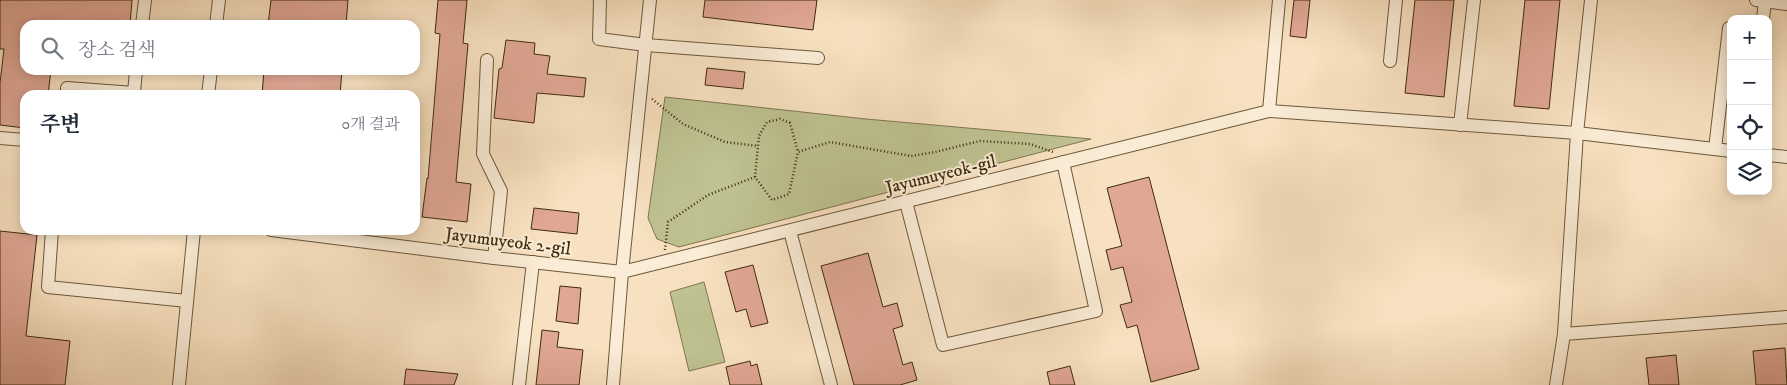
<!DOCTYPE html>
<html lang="ko">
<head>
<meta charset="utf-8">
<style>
	:root { --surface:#fff; --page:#f6f6f7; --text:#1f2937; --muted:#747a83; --line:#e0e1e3 }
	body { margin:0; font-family:"IM FELL DW Pica","Noto Serif KR",serif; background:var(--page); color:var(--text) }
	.controls { position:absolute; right:15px; top:15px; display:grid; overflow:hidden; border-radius:10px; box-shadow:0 2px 12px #0003 }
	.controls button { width:45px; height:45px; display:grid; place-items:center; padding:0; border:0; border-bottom:1px solid var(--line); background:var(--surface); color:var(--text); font:25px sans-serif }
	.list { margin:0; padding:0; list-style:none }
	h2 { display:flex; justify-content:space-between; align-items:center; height:65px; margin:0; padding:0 20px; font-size:21px }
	h2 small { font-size:16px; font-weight:400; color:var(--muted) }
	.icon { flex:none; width:28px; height:28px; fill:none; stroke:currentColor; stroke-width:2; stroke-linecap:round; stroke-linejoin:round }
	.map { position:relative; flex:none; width:1787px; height:385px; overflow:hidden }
	.search { position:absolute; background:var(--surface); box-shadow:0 2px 12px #0003; left:20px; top:20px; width:400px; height:55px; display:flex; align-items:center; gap:12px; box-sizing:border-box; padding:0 18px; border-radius:15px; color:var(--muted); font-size:19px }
	.panel { position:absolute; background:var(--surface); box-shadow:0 2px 12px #0003; left:20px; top:90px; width:400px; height:145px; border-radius:15px }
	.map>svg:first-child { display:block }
</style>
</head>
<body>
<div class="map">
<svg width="1787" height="385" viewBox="0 0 1787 385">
	<rect width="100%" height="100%" fill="#f8e1c0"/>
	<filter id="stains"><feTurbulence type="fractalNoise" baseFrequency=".004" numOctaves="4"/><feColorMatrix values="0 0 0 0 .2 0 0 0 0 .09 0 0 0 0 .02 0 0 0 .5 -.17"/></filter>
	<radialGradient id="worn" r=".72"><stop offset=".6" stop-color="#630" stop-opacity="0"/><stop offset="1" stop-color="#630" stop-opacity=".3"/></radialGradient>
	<g fill="#bfc291" stroke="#7f764f">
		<path d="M665,97L866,119L1091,139L679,247L657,239L648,218Z"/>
		<path d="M704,282L725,362L689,371L670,292Z"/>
	</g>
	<g fill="#e0a795" stroke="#3f2b0d">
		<path d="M0,0H132L130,25H25V70H51L48,95H25V128L0,125V83L4,49H0Z"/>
		<path d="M271,0H348L346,25H268Z"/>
		<path d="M438,0H467L463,43L468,44L456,182L471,184L467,222L422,217L427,178L428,179L440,34L435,33Z"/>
		<path d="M705,0H817L813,30L703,17Z"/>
		<path d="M1294,0H1310L1306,38L1290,36Z"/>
		<path d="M1415,0H1454L1444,97L1405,93Z"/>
		<path d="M1525,0H1560L1549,109L1514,106Z"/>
		<path d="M506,40L535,43L534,54L550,56L547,74L586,78L584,97L537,93L534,123L494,118L499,69L502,68Z"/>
		<path d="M707,68L745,72L743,89L705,85Z"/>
		<path d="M264,70H342L340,95H262Z"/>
		<path d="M1149,177L1199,369L1151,382L1137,325L1127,328L1120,305L1132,302L1123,267L1111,270L1106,250L1122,246L1107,188Z"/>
		<path d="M534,208L579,213L577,234L531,229Z"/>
		<path d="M0,231L37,235L26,336L70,341L65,385H0Z"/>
		<path d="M868,253L883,307L897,303L903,326L893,329L903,365L912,362L917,380L900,385H854L821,266Z"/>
		<path d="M753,265L768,323L751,327L746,309L736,312L725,272Z"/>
		<path d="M560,286L581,288L578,324L556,321Z"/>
		<path d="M542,330L559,332L557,347L583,350L579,385H536Z"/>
		<path d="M1785,348L1787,385H1756L1753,351Z"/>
		<path d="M1676,355L1679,385H1649L1646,358Z"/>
		<path d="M750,361L751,366L757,364L762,385H730L726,367Z"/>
		<path d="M1070,366L1075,385H1050L1047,372Z"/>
		<path d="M406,369L458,374L454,385H404Z"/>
	</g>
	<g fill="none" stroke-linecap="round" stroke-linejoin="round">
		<defs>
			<g id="minor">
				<path d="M600,0L599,39L646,45L818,58"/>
				<path d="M1279,0L1269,111L1577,133L1731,151"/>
				<path d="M1756,0L1787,4"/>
				<path d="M1763,19L1765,1"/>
				<path d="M142,25L145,0"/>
				<path d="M216,25L219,0"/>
				<path d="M487,60L483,154L501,191L494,258"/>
				<path d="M1390,61L1396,0"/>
				<path d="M67,95V88L134,93L136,70"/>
				<path d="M208,95L211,70"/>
				<path d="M1460,125L1474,0"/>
				<path d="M0,138L25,140"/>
				<path d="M1715,149L1729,28H1731"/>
				<path d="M1768,155L1787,157"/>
				<path d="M906,202L943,345L1096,311L1063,162"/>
				<path d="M52,230L48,287L187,301"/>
				<path d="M271,230L494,258L622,272L1269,111"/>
				<path d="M790,231L831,385"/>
				<path d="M1564,334L1787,317"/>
				<path d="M179,385L194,230"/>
				<path d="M519,385L533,262"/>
				<path d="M613,385L622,272L650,0"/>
				<path d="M1556,385L1564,334L1577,133L1591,0"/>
			</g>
		</defs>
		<use href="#minor" stroke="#6d583a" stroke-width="14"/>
		<g stroke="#3f2b0d" stroke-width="2.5" stroke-dasharray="1 2.5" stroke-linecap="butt">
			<path d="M652,99L683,124L725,142L758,146"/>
			<path d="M755,177L759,136L767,122L780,119L790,123L798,152"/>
			<path d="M665,250L668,222L708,195L755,177L772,200L789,194L798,152L830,142L911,156L935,152L980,141L1030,144L1053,152"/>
		</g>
		<use href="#minor" stroke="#faecd6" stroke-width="12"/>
	</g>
	<g text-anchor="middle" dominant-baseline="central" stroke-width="4" stroke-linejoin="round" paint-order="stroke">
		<g font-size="18" fill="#3f2b0d" stroke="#faecd6">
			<text transform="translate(941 175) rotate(-14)">Jayumuyeok-gil</text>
			<text transform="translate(508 242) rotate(7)">Jayumuyeok 2-gil</text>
		</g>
	</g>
	<rect width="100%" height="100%" filter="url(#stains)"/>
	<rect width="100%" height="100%" fill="url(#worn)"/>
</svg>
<div class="controls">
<button>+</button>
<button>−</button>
<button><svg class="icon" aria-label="locate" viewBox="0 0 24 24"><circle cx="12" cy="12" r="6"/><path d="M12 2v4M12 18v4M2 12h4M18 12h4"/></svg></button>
<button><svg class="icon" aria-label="layers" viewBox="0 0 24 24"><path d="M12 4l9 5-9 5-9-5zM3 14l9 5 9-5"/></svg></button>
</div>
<div class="search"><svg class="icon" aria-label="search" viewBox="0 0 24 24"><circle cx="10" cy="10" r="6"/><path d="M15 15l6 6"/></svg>장소 검색</div>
<section class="panel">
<h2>주변<small>0개 결과</small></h2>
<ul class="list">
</ul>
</section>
</div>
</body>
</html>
